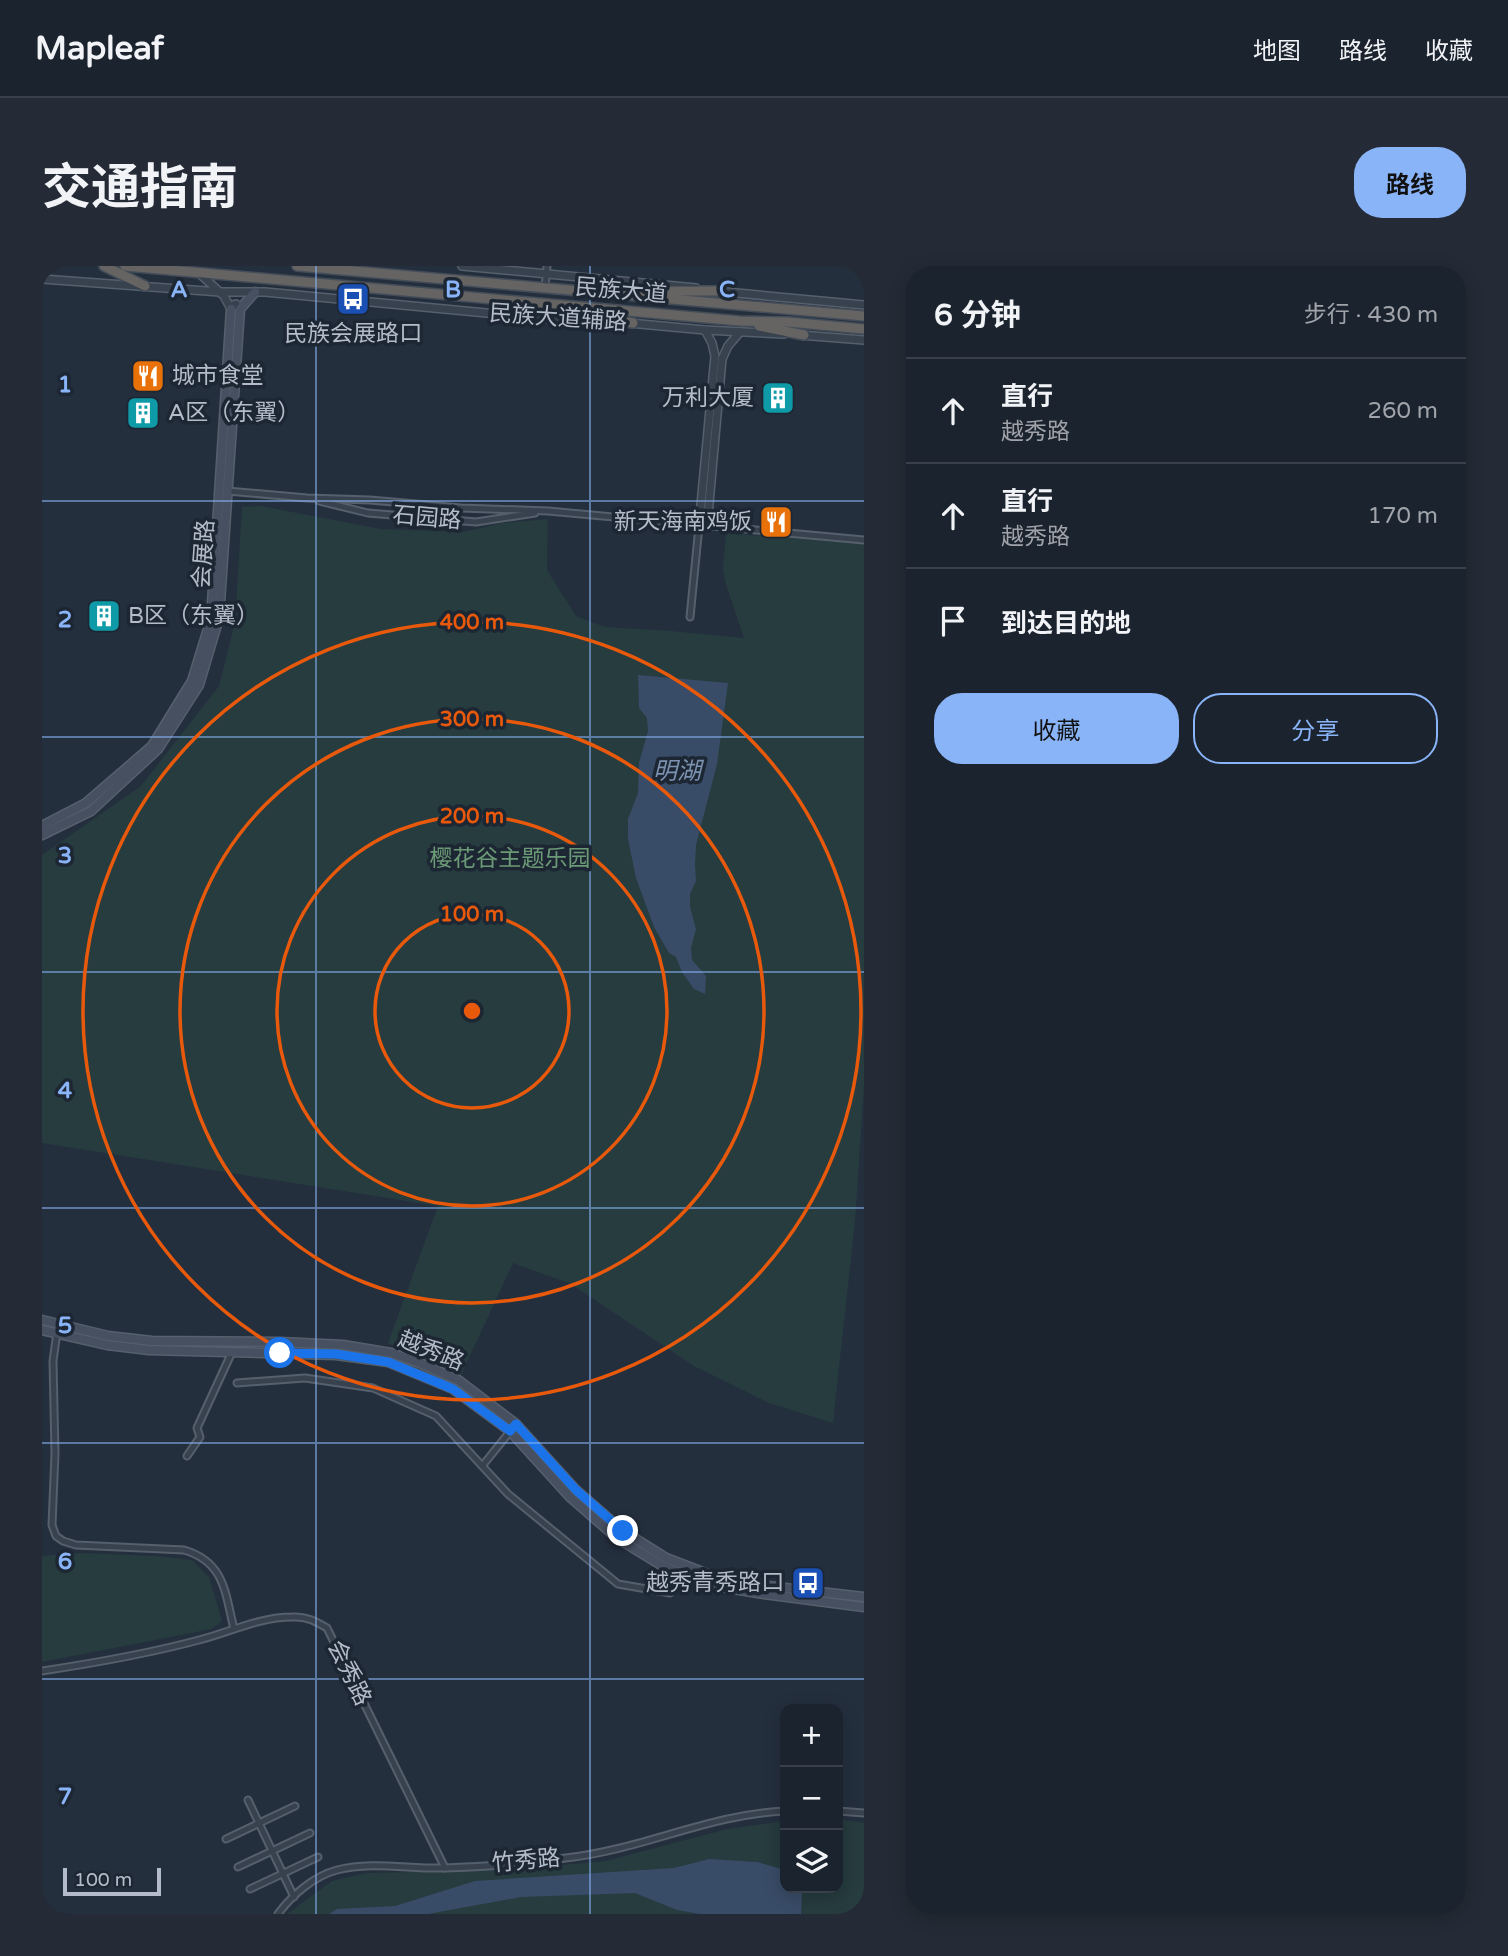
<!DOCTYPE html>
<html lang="zh">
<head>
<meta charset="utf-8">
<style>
	:root { --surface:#1b232e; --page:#242b36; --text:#f1f3f6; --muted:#a0a4aa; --line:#39404a; --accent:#8ab4f8 }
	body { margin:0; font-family:"Varela Round","Noto Sans SC",sans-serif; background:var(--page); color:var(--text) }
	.controls { position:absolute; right:21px; bottom:21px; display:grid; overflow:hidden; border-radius:14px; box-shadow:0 4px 18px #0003 }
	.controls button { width:63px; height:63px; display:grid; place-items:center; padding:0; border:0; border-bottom:2px solid var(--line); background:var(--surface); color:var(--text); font:35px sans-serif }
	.scale { position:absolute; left:21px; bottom:18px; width:98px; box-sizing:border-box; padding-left:7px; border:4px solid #b4bcc9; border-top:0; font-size:19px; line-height:24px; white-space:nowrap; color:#b4bcc9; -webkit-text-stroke:5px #1d2633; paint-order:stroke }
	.stop { position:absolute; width:21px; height:21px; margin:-16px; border:5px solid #1a73e8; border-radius:50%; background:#fff }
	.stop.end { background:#1a73e8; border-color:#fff; box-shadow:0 2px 7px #0008 }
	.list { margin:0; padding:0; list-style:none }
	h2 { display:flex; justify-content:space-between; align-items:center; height:91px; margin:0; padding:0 28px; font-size:30px }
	h2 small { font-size:23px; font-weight:400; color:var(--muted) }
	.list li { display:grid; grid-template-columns:46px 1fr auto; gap:21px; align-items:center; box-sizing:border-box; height:105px; padding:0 28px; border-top:2px solid var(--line) }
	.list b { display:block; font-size:26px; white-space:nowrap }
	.list p { margin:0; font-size:23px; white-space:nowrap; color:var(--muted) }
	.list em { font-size:23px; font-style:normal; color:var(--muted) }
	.actions { display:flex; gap:14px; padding:21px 28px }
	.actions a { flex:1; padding:16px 0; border:2px solid var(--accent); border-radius:28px; text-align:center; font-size:24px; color:var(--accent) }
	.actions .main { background:var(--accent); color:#111 }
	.icon { flex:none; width:38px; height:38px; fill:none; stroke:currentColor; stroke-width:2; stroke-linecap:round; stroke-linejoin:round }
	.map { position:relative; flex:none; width:822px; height:1648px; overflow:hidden; border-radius:28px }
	header { display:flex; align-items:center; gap:42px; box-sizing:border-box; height:98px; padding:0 35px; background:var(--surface); border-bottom:2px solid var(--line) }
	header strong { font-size:33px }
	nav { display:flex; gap:38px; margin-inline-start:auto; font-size:24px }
	.intro { display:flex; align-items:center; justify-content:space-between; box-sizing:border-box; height:168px; padding:0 42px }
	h1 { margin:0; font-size:49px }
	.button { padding:18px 32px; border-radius:28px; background:var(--accent); color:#111; font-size:24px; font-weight:700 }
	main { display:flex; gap:42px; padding:0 42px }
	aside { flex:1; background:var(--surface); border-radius:28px; box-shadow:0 4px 18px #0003 }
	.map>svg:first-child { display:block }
</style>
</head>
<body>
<header>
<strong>Mapleaf</strong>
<nav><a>地图</a><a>路线</a><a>收藏</a></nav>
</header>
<div class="intro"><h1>交通指南</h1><a class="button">路线</a></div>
<main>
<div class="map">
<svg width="822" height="1648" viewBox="0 0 822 1648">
	<rect width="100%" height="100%" fill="#242f3e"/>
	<g fill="#263c3f">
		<path d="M219,240L339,263L421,266L460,257L506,253L505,304L534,350L563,361L629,365L702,372L683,315L681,302L684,267L822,278V820L813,955L791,1157L727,1137L652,1100L529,1018L471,997L418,1111L346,1077L396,940L0,877V589L99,520L177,420L193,356L200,241Z"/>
		<path d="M38,1287L114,1290L150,1294L167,1311L180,1355L170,1363L0,1396V1290Z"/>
		<path d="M796,1553L822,1557V1648H245L290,1615L324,1607L464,1604L564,1595L685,1563L743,1555V1622H796Z"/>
	</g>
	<g fill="#394c67">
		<path d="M596,409L686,417L675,498L654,579L653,598L654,615L648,628V641L654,663L649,682L650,694L664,710L663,728L652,723L640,706L634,691L627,687L612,661L594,612L586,573V553L596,527L597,497L606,465L605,452L597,442Z"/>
		<path d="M667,1593L715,1596L743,1604V1622H757L760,1628L759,1648H658L635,1644L593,1627L479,1631L386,1648H287L295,1643L353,1640L433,1615L632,1602Z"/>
	</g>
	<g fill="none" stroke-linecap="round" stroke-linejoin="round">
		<defs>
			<g id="minor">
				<path d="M503,22L505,0"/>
				<path d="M185,225L265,232L328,234L419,242L506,245L822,274"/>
				<path d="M277,235L326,247L434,256L493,247"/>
				<path d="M648,351L657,260"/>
				<path d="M16,1059L11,1095L13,1188L10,1259L14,1270L21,1275L34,1279L142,1284C183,1296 183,1327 192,1363"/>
				<path d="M195,1117L263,1112L331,1122L394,1150L466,1228L576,1318L628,1327"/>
				<path d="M145,1190L158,1171L155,1162L190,1086"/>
				<path d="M441,1199L470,1163"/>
				<path d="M0,1405C53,1397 105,1388 157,1374C188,1366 218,1351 250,1351C264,1350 273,1355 285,1362L403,1602"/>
				<path d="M206,1534L252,1631"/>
				<path d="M796,1545L822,1547"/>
				<path d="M184,1573L253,1540"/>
				<path d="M196,1601L268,1567"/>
				<path d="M208,1623L276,1591"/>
				<path d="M236,1648C250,1629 272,1610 295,1604C329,1595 367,1603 402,1602C442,1601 485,1597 524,1592C599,1584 668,1548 743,1545"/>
			</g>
			<g id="tertiary">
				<path d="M420,0L654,22"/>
				<path d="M157,7L182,30L189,43L191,39L194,38L198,43"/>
				<path d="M0,13L178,26H223L540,56H568"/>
				<path d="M673,25L822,39"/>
				<path d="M587,57L663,64L742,68"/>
				<path d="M758,69L822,74"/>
				<path d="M657,260L673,90L670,77L663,64"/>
				<path d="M665,260L680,93L686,80L698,66"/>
			</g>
			<g id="secondary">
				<path d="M0,560L44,537L110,480L150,415L169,353L189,43"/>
				<path d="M0,569L49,545L116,483L157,419L177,352L198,43L213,26"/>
				<path d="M0,1054L66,1070L110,1075L238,1076L301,1079L349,1087L378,1097L416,1114L474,1158L534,1224L581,1265L624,1292L671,1310L726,1320L822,1331"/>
				<path d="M0,1064L65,1079L107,1084L294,1089L346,1096L411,1123L468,1165L528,1231L575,1272L619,1299L667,1319L722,1328L822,1341"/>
			</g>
			<g id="trunk">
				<path d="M62,0L103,20"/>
				<path d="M83,0L698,55L746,56L822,63"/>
				<path d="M255,0L822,50"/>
				<path d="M587,25H675"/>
				<path d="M519,45L591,57"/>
				<path d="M717,60L762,69"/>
			</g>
		</defs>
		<use href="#minor" stroke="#565f6c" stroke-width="9"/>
		<use href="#tertiary" stroke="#565f6c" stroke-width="10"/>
		<use href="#secondary" stroke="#565f6c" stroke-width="11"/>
		<use href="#trunk" stroke="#434c59" stroke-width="12"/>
		<use href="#minor" stroke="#38414e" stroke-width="5"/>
		<use href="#tertiary" stroke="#38414e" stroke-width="7"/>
		<use href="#secondary" stroke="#465061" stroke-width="8"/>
		<use href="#trunk" stroke="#656462" stroke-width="9"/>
	</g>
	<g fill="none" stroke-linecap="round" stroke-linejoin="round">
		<path stroke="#1a73e8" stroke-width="9" d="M238,1087L294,1088L346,1096L411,1123L468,1165L474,1158L534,1224L581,1265"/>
	</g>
	<path fill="none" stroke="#8ab4f8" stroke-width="2" stroke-opacity="0.55" d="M274,0V1648M548,0V1648M0,235H822M0,471H822M0,706H822M0,942H822M0,1177H822M0,1413H822"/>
	<g fill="none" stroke="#e8590c" stroke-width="3.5">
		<circle cx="430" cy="745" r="97"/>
		<circle cx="430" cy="745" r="195"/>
		<circle cx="430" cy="745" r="292"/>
		<circle cx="430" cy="745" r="389"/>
	</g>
	<defs>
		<symbol id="bus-square" viewBox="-11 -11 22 22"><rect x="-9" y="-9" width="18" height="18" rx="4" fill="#1a4fb4" stroke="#1d2633"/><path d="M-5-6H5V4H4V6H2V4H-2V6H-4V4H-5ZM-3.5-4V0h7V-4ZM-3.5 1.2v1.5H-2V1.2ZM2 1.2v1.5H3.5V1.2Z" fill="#fff"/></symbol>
		<symbol id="restaurant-square" viewBox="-11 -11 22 22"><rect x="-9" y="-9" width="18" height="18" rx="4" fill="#e8710a" stroke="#1d2633"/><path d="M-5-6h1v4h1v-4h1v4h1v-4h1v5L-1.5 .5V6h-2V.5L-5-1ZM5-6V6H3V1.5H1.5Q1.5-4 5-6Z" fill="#fff"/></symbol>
		<symbol id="building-square" viewBox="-11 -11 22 22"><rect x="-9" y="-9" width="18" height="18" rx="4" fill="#0f9aa8" stroke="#1d2633"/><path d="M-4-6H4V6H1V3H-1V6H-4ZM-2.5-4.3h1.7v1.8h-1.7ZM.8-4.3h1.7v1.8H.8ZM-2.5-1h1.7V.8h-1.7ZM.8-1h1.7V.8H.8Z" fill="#fff"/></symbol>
	</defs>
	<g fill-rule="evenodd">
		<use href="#bus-square" x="292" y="14" width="38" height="38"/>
		<use href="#restaurant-square" x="87" y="91" width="38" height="38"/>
		<use href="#building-square" x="717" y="113" width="38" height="38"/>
		<use href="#building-square" x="82" y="128" width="38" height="38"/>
		<use href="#restaurant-square" x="715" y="237" width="38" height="38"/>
		<use href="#building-square" x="43" y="331" width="38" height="38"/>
		<use href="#bus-square" x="747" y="1298" width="38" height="38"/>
	</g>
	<g text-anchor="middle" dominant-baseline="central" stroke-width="7" stroke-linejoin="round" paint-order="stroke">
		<g font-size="23" fill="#b4bcc9" stroke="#1d2633">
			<text transform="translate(579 25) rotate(5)">民族大道</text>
			<text transform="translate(516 52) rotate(4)">民族大道辅路</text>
			<text transform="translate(385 252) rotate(5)">石园路</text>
			<text transform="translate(162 288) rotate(-86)">会展路</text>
			<text transform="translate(389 1085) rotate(22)">越秀路</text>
			<text transform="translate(307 1407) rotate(64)">会秀路</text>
			<text transform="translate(484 1595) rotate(-5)">竹秀路</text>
		</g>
		<g font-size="23" fill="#b4bcc9" stroke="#1d2633" text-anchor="start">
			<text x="311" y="68" text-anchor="middle">民族会展路口</text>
			<text x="130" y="110">城市食堂</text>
			<text x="712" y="132" text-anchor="end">万利大厦</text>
			<text x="126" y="147">A区（东翼）</text>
			<text x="710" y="256" text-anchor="end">新天海南鸡饭</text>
			<text x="86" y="350">B区（东翼）</text>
			<text x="742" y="1317" text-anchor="end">越秀青秀路口</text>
		</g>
		<g font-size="23" fill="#6b9a76" stroke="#1d2633">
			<text x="468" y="593">樱花谷主题乐园</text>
		</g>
		<g font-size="24" font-style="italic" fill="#7c92b1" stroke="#1d2633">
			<text x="635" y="505">明湖</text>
		</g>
	</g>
	<g font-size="23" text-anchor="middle" font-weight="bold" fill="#8ab4f8" stroke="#1d2633" stroke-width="7" stroke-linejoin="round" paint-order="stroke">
		<text x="137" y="31">A</text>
		<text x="411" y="31">B</text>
		<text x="685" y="31">C</text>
		<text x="23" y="126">1</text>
		<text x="23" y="361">2</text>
		<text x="23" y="597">3</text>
		<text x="23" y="832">4</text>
		<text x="23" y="1067">5</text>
		<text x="23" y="1303">6</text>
		<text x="23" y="1538">7</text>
	</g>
	<circle cx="430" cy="745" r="10" fill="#e8590c" stroke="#1d2633" stroke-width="3.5"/>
	<g font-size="21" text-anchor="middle" font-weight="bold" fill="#e8590c" stroke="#1d2633" stroke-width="7" stroke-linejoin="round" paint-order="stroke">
		<text x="430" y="363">400 m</text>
		<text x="430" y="460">300 m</text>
		<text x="430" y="557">200 m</text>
		<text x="430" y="655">100 m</text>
	</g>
</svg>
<div class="controls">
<button>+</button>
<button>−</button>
<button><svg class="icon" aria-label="layers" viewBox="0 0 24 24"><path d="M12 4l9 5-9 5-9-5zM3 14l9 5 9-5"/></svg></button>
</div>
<div class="scale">100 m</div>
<div class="stop" style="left:238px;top:1087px"></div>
<div class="stop end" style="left:581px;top:1265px"></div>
</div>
<aside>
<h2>6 分钟<small>步行 · 430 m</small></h2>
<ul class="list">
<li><svg class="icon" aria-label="ahead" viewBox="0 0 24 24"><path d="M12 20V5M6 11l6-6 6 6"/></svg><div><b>直行</b><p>越秀路</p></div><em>260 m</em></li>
<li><svg class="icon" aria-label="ahead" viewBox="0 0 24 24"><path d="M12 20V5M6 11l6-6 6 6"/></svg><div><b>直行</b><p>越秀路</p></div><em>170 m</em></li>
<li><svg class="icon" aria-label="arrive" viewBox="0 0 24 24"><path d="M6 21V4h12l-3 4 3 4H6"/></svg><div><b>到达目的地</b></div></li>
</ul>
<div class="actions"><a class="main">收藏</a><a>分享</a></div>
</aside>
</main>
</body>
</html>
